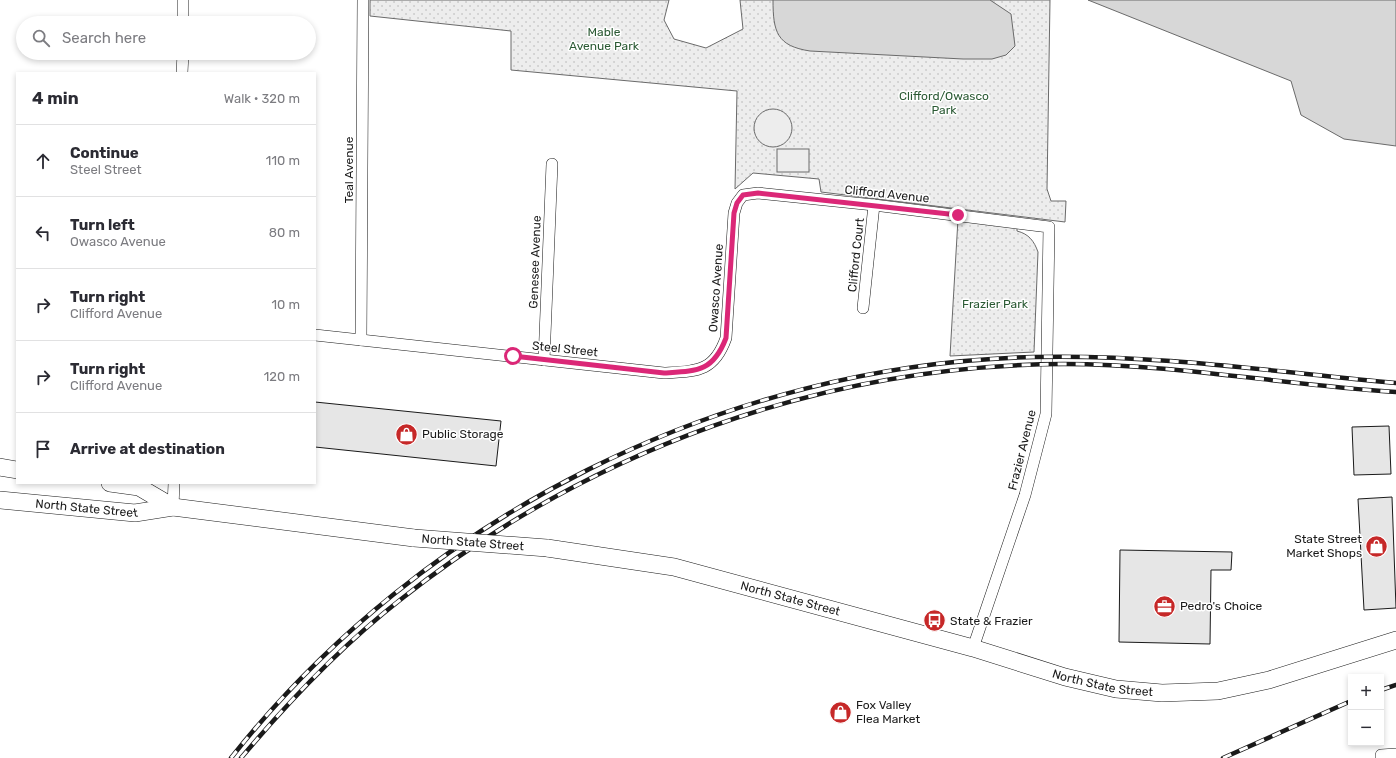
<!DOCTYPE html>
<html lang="en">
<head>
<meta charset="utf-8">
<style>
	:root { --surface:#fff; --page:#f7f7f7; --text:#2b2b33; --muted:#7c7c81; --line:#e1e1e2 }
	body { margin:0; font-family:Rubik,sans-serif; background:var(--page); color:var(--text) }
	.controls { position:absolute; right:12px; bottom:12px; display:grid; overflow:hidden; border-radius:0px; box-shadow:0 2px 6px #0003 }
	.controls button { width:36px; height:36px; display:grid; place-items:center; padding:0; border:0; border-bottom:1px solid var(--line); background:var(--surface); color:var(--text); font:20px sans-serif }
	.stop { position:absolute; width:12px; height:12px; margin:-9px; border:3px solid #db2777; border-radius:50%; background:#fff }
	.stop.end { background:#db2777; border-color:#fff; box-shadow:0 1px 4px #0008 }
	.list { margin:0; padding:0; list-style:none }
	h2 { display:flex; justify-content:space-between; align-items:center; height:52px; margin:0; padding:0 16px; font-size:17px }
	h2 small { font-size:13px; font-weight:400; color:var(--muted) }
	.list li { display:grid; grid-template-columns:26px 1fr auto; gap:12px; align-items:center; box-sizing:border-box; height:72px; padding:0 16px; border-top:1px solid var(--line) }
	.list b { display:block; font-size:15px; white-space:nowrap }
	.list p { margin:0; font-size:13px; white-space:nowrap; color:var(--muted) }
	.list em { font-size:13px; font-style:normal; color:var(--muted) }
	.icon { flex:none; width:22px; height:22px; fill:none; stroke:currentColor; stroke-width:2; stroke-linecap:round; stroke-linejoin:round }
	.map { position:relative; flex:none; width:1396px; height:758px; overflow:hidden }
	.search { position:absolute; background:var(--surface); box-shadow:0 2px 6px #0003; left:16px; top:16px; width:300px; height:44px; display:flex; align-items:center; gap:10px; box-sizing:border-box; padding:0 14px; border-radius:22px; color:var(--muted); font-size:15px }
	.panel { position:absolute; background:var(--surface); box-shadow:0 2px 6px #0003; left:16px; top:72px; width:300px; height:412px; border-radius:0px }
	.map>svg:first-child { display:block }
</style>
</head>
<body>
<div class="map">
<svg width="1396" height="758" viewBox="0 0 1396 758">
	<defs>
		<pattern id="park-dots" width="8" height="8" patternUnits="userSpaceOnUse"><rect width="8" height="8" fill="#ededed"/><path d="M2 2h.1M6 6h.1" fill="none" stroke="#cbcbcb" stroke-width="1.8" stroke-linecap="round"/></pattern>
	</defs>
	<rect width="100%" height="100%" fill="#fff"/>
	<g fill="url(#park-dots)" stroke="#6a6a6a">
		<path d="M370,0H669L664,20L674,39L706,48L743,29L740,0H1050L1047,189L1051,201H1066L1065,222L821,192L819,179L753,173L735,189L737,91L511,70V31L370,16Z"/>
		<path d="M958,219L1017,226V231C1029,234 1034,241 1038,252L1034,352L950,356Z"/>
	</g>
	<g fill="#ededed" stroke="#6a6a6a">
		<circle cx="773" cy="128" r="19"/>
		<rect x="777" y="149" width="32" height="23"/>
	</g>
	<g fill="#d7d7d7" stroke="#6a6a6a">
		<path d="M773,0H990L1011,14L1015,46L1006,55L992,59H963L810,51C777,46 773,32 773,0Z"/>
		<path d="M1088,0H1396V146L1344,139L1301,115L1291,81Z"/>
	</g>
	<g fill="#e6e6e6" stroke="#1a1a1a">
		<path d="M315,402L501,421L496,466L315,447Z"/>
		<path d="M1389,426L1391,474L1354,475L1352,427Z"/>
		<path d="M1392,497L1396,608L1364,610L1358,499Z"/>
		<path d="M1120,550L1232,552L1231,570H1211L1210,644L1119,642Z"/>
	</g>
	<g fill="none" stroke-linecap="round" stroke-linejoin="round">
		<defs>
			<g id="minor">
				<path d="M183,23V0"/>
				<path d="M182,73L183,53"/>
				<path d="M863,308L874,205"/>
				<path d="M315,335L664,373C697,371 714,372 726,338L734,213L737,203L743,195L758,193L874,205L1049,227L1046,414L1025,495L973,648"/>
				<path d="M361,340L363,0"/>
				<path d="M544,360L552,164"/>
				<path d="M173,507L174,483"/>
				<path d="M1381,758V755L1396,754"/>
			</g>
			<g id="primary">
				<path d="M0,467L17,470"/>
				<path d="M110,483L139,487L173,507"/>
				<path id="s1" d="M0,500L135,513L173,507L414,538"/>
				<path id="s2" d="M547,548L674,567L973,648L1065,677L1116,689L1162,693L1218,691L1269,680L1396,640"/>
			</g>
		</defs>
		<use href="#minor" stroke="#1a1a1a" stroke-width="12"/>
		<use href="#primary" stroke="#1a1a1a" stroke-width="18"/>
		<use href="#minor" stroke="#fff" stroke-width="11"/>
		<use href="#primary" stroke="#fff" stroke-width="17"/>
		<defs>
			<g id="rail">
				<path d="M1381,690L1396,685"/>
				<path d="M231,758C422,516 726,364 1034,357C1155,354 1276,372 1396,383"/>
				<path d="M241,758C289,701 341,646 400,600C589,450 823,365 1064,364C1175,364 1285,385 1396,392"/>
				<path d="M1223,758L1351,701"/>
			</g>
		</defs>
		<use href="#rail" stroke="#1a1a1a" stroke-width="4.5"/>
		<use href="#rail" stroke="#fff" stroke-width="3" stroke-dasharray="9" stroke-linecap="butt"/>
		<defs>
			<g id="primary-bridge">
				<path id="s3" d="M414,538L547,548"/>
			</g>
		</defs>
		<use href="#primary-bridge" stroke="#1a1a1a" stroke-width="18" stroke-linecap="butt"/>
		<use href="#primary-bridge" stroke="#fff" stroke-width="17"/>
	</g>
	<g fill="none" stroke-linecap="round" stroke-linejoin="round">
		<path stroke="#db2777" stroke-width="5" d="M513,356L664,373C697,371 713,372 726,338L734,213L737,203L743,195L758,193L958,215"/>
	</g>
	<defs>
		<symbol id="shop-disc" viewBox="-11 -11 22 22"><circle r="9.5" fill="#c62828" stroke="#fff"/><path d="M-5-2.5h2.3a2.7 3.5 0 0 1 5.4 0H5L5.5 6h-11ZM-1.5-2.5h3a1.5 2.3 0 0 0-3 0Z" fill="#fff"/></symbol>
		<symbol id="office-disc" viewBox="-11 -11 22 22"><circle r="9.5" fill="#c62828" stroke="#fff"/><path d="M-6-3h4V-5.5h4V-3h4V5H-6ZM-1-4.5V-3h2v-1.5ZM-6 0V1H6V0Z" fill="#fff"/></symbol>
		<symbol id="bus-disc" viewBox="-11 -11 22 22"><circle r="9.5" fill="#c62828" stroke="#fff"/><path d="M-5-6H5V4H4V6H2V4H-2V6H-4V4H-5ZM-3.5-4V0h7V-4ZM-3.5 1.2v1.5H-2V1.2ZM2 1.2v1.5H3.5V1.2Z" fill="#fff"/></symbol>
	</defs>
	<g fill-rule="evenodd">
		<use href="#shop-disc" x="394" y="422" width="25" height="25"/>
		<use href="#shop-disc" x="1364" y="534" width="25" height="25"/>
		<use href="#office-disc" x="1152" y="594" width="25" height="25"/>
		<use href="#bus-disc" x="922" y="608" width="25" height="25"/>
		<use href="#shop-disc" x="828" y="700" width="25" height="25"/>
	</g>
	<g text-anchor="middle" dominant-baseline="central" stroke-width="3" stroke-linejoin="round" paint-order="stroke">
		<g font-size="12" fill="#2b5a34" stroke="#fff">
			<text x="604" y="32">Mable<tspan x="604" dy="14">Avenue Park</tspan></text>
			<text x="944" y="96">Clifford/Owasco<tspan x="944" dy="14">Park</tspan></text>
			<text x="995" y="304">Frazier Park</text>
		</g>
		<g font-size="12" fill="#1a1a1a" stroke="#fff">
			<text transform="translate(349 170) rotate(-90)">Teal Avenue</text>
			<text transform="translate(887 194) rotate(6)">Clifford Avenue</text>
			<text transform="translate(856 255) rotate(-84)">Clifford Court</text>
			<text transform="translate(535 262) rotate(-88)">Genesee Avenue</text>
			<text transform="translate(716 288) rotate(-86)">Owasco Avenue</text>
			<text transform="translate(565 349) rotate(6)">Steel Street</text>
			<text transform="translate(1022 450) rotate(-76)">Frazier Avenue</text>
			<text stroke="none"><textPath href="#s1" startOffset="87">North State Street</textPath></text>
			<text stroke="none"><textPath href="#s3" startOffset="59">North State Street</textPath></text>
			<text stroke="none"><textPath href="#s2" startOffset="249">North State Street</textPath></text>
			<text stroke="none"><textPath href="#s2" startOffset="573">North State Street</textPath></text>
		</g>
		<g font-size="12" fill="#1a1a1a" stroke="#fff" text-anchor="start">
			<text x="422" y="434">Public Storage</text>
			<text x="1362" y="539" text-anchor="end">State Street<tspan x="1362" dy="14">Market Shops</tspan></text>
			<text x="1180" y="606">Pedro's Choice</text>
			<text x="950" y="621">State &amp; Frazier</text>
			<text x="856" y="705">Fox Valley<tspan x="856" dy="14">Flea Market</tspan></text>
		</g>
	</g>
</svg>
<div class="controls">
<button>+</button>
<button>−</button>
</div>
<div class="stop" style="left:513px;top:356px"></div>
<div class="stop end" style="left:958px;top:215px"></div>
<div class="search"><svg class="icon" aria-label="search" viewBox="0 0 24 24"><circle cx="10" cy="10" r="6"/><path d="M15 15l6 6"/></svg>Search here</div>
<section class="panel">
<h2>4 min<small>Walk · 320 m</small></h2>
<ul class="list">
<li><svg class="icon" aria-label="ahead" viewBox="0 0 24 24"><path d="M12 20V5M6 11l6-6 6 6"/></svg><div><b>Continue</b><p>Steel Street</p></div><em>110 m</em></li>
<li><svg class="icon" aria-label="left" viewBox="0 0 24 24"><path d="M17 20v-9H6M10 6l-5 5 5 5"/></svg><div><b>Turn left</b><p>Owasco Avenue</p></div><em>80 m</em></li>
<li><svg class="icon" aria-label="right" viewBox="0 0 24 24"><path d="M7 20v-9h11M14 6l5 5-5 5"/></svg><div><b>Turn right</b><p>Clifford Avenue</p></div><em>10 m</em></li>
<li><svg class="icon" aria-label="right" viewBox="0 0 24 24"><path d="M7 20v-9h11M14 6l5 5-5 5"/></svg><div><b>Turn right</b><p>Clifford Avenue</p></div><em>120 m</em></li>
<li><svg class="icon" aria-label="arrive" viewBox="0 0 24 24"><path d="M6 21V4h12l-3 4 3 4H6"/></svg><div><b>Arrive at destination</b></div></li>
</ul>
</section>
</div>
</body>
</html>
